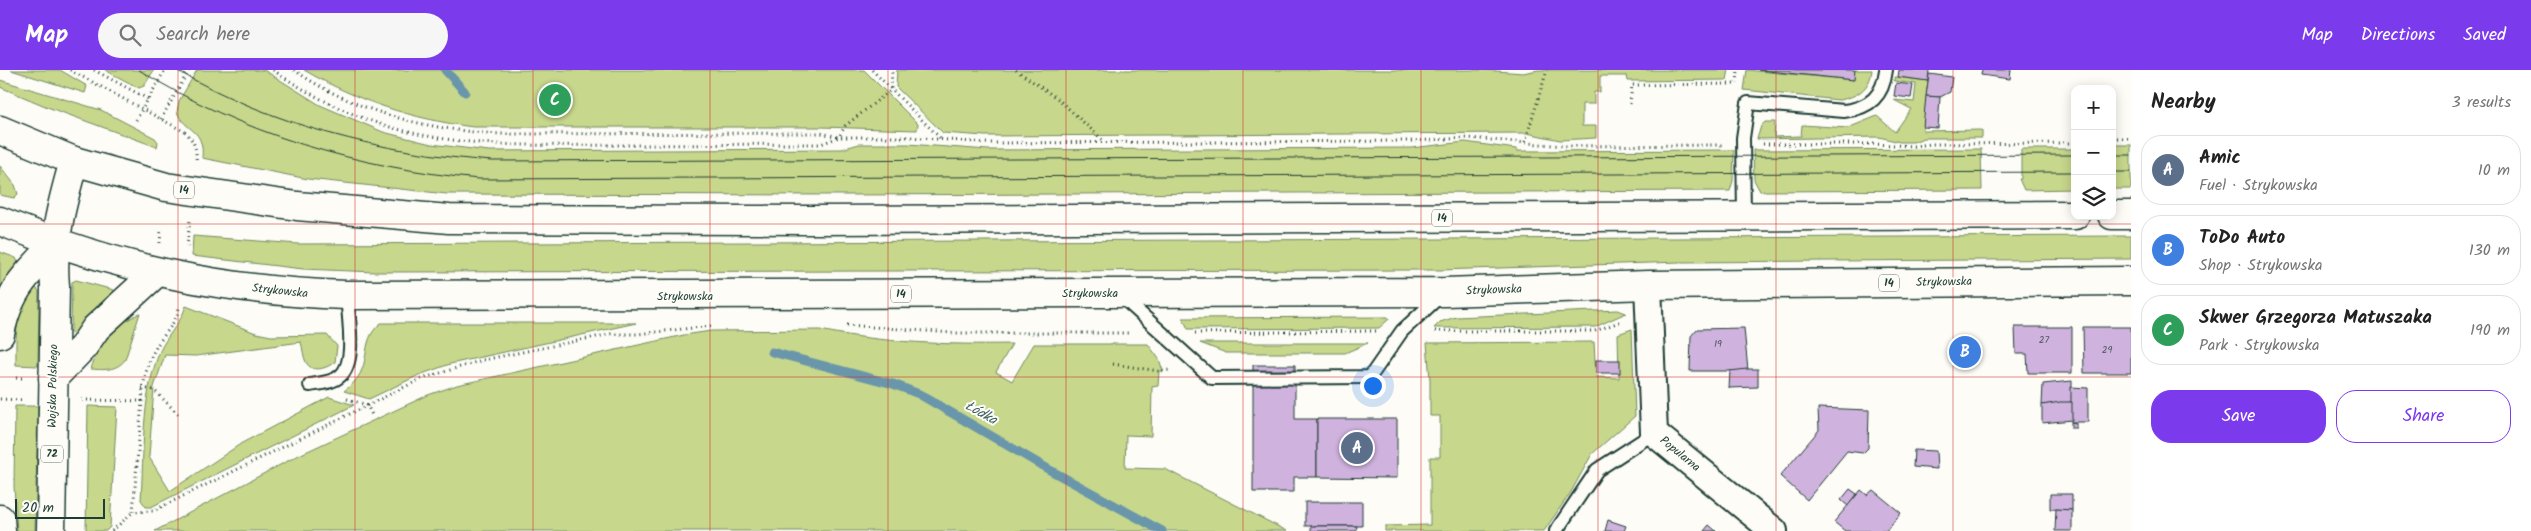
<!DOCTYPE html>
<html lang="en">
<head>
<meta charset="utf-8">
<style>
	:root { --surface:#fff; --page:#f6f6f6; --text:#222; --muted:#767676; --line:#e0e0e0; --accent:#7c3aed }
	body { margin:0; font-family:Kalam,sans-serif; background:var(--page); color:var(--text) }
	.controls { position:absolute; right:15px; top:15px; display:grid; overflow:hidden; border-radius:10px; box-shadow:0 2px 12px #0003 }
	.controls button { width:45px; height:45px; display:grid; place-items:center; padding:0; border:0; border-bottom:1px solid var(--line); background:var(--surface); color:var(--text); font:25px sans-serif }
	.scale { position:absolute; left:15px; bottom:12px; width:90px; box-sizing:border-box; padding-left:5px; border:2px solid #1f3d34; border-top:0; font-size:14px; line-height:18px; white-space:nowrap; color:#1f3d34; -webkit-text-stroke:4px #fdfcf7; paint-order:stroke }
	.you { position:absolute; left:1372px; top:315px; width:18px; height:18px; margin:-12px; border:4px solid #fff; border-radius:50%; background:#1a73e8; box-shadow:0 0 0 8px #1a73e833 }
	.badge { display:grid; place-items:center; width:32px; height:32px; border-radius:50%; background:var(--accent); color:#fff; font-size:16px; font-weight:700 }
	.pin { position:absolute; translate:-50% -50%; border:2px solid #fff; box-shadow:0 1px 5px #0006 }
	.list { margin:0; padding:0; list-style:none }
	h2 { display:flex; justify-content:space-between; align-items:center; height:65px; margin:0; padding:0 20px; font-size:21px }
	h2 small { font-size:16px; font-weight:400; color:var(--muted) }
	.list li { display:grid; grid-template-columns:32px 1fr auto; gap:15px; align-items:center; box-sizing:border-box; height:70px; margin:0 10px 10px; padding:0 10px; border:1px solid var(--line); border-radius:20px }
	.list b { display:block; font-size:19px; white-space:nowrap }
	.list p { margin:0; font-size:16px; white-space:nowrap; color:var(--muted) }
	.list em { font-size:16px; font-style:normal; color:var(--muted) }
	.actions { display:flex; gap:10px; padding:15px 20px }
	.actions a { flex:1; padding:11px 0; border:1px solid var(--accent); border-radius:20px; text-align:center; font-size:18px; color:var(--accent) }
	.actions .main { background:var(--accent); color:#fff }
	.icon { flex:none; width:28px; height:28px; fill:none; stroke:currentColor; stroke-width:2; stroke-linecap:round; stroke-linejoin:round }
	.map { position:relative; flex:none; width:2131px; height:461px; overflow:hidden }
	header { display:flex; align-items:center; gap:30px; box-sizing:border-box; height:70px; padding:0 25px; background:var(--accent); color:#fff }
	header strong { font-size:24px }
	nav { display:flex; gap:28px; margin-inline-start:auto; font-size:18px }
	.search { width:350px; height:45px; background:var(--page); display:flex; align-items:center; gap:12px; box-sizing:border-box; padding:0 18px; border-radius:28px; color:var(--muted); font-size:19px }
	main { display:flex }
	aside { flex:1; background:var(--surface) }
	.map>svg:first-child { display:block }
</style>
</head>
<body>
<header>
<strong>Map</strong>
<div class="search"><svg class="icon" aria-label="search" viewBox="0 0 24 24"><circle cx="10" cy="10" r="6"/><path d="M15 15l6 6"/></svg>Search here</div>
<nav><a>Map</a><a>Directions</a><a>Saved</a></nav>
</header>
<main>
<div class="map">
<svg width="2131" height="461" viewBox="0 0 2131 461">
	<rect width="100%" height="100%" fill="#fdfcf7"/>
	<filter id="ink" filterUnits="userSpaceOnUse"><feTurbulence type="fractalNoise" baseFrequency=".02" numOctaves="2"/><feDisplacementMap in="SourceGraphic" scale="10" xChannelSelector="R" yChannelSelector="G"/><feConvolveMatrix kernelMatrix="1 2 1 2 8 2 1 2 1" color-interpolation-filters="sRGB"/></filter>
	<g filter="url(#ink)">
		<g fill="#c7d78b" stroke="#738a60">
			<path d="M11,0H60L87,16L85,23Z"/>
			<path d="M105,0H154L144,16L139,18Z"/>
			<path d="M197,0H264L320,35L383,62L431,74L489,81L842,79L859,74H908L988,80L1411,78L1465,72L1516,79L1517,81L1734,80L1733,111L1730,121L845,125L447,124L308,109L202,88C205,58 185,62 177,42L179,31Z"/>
			<path d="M304,0H864L918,54L917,60L821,57H473C412,49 357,31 304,0Z"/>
			<path d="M897,0H1483L1523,3L1538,0H1729L1727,10L1628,11L1627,6H1600V22H1594V34H1582V56H1596V68L1560,70L1527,63L985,66L943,63L896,17Z"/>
			<path d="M1747,0L1853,10L1855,0H1872C1870,19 1857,27 1839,30L1744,20Z"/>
			<path d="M1895,7L1928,11L1923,61L1982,60V68H1924L1913,72H1900L1879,67L1757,69L1761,56L1765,52H1775L1774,67L1801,66L1802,55L1848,58L1877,46L1895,62L1911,39L1894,30L1914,32L1916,14L1894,11Z"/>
			<path d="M0,10L101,40L155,68L158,72L157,77L50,38L0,17Z"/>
			<rect x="2112" y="75" width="19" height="44"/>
			<path d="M1981,79L1982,120L1760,121L1754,110L1753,80Z"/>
			<path d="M2021,79H2075V119L2024,120L2019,109H2021Z"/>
			<path d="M0,96L15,115L18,124L14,128L0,125Z"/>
			<path d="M193,166L298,174L2131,166V189L1680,192L1440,200L375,202L303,199L192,186Z"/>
			<path d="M0,182L16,188L18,192L0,226Z"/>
			<path d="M76,210L114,220L116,223L79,264L74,265L71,263L72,212Z"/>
			<path d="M35,217L39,221L38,296L16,295C16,261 14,246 35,217Z"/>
			<path d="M186,236L256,263L271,266L327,265L337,276L335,292C327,298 312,304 306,292C303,287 303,278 301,272L196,286L165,285L154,317L149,387L170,421L242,373L329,327L354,335L151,437H146L141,430C144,382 141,331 158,286C164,268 180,255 186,236Z"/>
			<path d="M1618,240L1626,243L1595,257L1434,258L1440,252L1456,247Z"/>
			<path d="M140,243L125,290C116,301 104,300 91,299C98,274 116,255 140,243Z"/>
			<path d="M1388,247L1389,249L1379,258L1188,259L1183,248Z"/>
			<path d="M381,253H636L450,294L419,305L369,329L344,321C377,298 356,273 381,253Z"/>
			<path d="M1632,259L1635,346L1592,384L1571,422L1544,461H1385V456L1430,455V387H1440V346H1430V310L1427,273L1594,272L1596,307L1619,308L1618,264Z"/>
			<path d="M820,260C882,273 949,275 1012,274L996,302L1012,311L1034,274H1148L1159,289L1163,301H1159L1158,316L1152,317L1151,366L1126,365L1125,398L1165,399L1287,461H155L297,386L428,325L457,315L684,265L711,261Z"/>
			<path d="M1200,273H1368L1345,283H1226Z"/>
			<path d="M15,336H38L35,461H17L14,416Z"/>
			<path d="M88,336L117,337L110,457L106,461H86Z"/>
		</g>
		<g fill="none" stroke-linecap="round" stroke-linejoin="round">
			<g stroke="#6996aa" stroke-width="9">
				<path d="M445,0L465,22"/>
				<path d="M772,282L893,314L919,324L1048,399L1162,461"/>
			</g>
		</g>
		<g fill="#d0b2de" stroke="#1f3d34">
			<path d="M1758,0H1855L1854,10Z"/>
			<path d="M1899,0H1929L1928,11L1898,7Z"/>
			<path d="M1982,0H2011L2010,9L1981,5Z"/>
			<path d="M1929,4L1952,7L1950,22L1940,27L1926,26Z"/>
			<path d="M1896,13L1913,15L1911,28L1894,26Z"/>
			<path d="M1926,26L1940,27L1938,58L1923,57Z"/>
			<path d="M2015,257H2072V303H2028L2027,284H2016Z"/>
			<path d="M2083,257H2131V303H2084Z"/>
			<path d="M1744,258L1748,301H1690L1691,266L1697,259Z"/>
			<rect x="1596" y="290" width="24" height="13"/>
			<path d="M1253,295H1295V349H1317V407H1294V422H1253Z"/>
			<path d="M1747,299H1758V317L1729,318L1730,301Z"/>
			<path d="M2072,311V332L2042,335L2043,314Z"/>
			<path d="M2071,317L2088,318V352H2071Z"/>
			<path d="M2060,332H2072V350L2042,353V335Z"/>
			<path d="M1818,338L1869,340L1868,378L1863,383L1847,381L1807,430L1780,406L1819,360Z"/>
			<path d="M1317,349H1397V408L1317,407Z"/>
			<path d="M2071,352L2076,353V358H2071Z"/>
			<path d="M1914,380L1936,381L1937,399L1913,397Z"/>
			<path d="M1850,419L1857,424L1848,436L1841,430Z"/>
			<path d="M1861,420L1867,425L1873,420L1901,443L1886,461H1845L1834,452Z"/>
			<path d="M2050,424H2072V440L2050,439Z"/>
			<rect x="1305" y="432" width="57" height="24"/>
			<path d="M2056,439L2072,440V461H2055Z"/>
			<path d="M1608,450L1626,456L1624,461H1605Z"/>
			<path d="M1709,455L1716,461H1704Z"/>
			<path d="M1311,456H1357L1356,461H1311Z"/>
		</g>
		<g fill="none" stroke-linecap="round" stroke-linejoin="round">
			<defs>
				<g id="service">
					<path d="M1744,146L1743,68L1748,33L1844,41C1870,38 1883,26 1886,0"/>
					<path d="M1120,225L1212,308L1370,307L1402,261L1440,226"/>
					<path d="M310,315C320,313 332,313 340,306C357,293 348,245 347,225"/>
					<path d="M1556,461L1597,400L1654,363"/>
				</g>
				<path id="minor" d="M1648,215L1654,363L1774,461"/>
				<g id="primary">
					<path d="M0,60L74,91L166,117L297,136L449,149L809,150L2075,145"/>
					<path d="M2112,145H2131"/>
					<path d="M0,151C116,198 221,221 347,225L1445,222L1648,215L2131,211"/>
					<path d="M0,264C4,243 13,221 27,205C37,193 47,185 54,172"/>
					<path d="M53,308L83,277L96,258L156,203"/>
					<path d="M0,449L1,461"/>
					<path d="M51,461L55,216C51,173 62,133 74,91"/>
				</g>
			</defs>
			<use href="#service" stroke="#1f3d34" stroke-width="16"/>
			<use href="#minor" stroke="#1f3d34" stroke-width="30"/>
			<use href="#primary" stroke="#1f3d34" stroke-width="31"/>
			<g stroke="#1f3d34" stroke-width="3" stroke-dasharray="1 4" stroke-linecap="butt">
				<path d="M70,0L185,62C195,71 197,80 196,93"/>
				<path d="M94,0L148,29"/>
				<path d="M273,0C390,80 482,76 617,75C685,75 753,74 821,74L839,67L845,56L891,20L892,0"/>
				<path d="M294,0C355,42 427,60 500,64L821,63L839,67H911L986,73L1411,71L1468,68L1564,76L1722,75"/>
				<path d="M872,0L942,70"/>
				<path d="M1016,0L1058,29L1105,72"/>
				<path d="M1630,34L1632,15L1737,14L1738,0"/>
				<path d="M161,49L189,0"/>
				<path d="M136,50L165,0"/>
				<path d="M2112,68H2131"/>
				<path d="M1525,72L1547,0"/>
				<path d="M1763,74H1875L1913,76L1932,74L2075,73"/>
				<path d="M160,173L161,161"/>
				<path d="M187,177L190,149"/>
				<path d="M847,255L952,263H1128"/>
				<path d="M1435,261H1595L1622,251"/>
				<path d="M1195,263L1376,261"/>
				<path d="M1113,294L1159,301L1171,300"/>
				<path d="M16,308H25"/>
				<path d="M142,318L154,320L178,344"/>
				<path d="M0,329L23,330"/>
				<path d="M347,329L367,335L372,345"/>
				<path d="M82,330L142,331L133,442L153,441L421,309L483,290L611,264H637L711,256"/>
				<path d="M142,331C143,314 146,296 154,281C161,266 178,253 179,236"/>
				<path d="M112,461L133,442"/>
			</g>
			<use href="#service" stroke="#fdfcf7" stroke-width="12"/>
			<use href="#minor" stroke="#fdfcf7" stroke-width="26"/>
			<use href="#primary" stroke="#fdfcf7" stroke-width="28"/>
			<g stroke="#1f3d34" stroke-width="1">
				<path d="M139,0C242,64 358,98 479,109L2075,102"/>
				<path d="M176,0C272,55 381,83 492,91L2075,85"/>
				<path d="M2112,85H2131"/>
				<path d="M2112,102H2131"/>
			</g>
		</g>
	</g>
	<path fill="none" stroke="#d62828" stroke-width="1" stroke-opacity="0.55" d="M178,0V461M355,0V461M533,0V461M710,0V461M888,0V461M1066,0V461M1243,0V461M1421,0V461M1598,0V461M1776,0V461M1953,0V461M0,154H2131M0,307H2131"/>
	<g text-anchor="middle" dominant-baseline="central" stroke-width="4" stroke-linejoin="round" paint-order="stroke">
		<g font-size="10" fill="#4b5a5e">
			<text x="2044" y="270">27</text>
			<text x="1718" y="274">19</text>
			<text x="2107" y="280">29</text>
		</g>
		<g fill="#fdfcf7" stroke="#62766e" stroke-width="1">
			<rect x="174" y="111.5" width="20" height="17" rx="4"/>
			<rect x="1432" y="139.5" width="20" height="17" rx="4"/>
			<rect x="1879" y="204.5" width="20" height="17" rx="4"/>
			<rect x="891" y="215.5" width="20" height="17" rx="4"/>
			<rect x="41" y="375.5" width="22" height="17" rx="4"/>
		</g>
		<g font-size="11" font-weight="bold" fill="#1f3d34">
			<text x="184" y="120">14</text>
			<text x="1442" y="148">14</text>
			<text x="1889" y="213">14</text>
			<text x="901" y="224">14</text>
			<text x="52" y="384">72</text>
		</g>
		<g font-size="12" fill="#1f3d34" stroke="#fdfcf7">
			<text transform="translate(1944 212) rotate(-1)">Strykowska</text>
			<text transform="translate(1494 220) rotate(-2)">Strykowska</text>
			<text transform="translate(280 221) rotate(6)">Strykowska</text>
			<text x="1090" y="223">Strykowska</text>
			<text x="685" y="226">Strykowska</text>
			<text transform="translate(53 316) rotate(-89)">Wojska Polskiego</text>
			<text transform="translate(1680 384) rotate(39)">Popularna</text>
		</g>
		<g font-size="14" font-style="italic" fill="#3e6265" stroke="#fdfcf7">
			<text transform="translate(981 343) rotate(29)">Łódka</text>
		</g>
	</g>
</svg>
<div class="controls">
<button>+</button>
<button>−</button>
<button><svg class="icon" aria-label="layers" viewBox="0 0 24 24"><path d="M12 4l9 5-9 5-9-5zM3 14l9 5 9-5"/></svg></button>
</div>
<div class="scale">20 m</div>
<div class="you"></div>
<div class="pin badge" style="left:1357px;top:378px;background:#5c6f8a">A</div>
<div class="pin badge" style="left:1965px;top:282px;background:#3f7fe0">B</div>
<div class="pin badge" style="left:555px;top:30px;background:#2e9e5b">C</div>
</div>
<aside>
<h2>Nearby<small>3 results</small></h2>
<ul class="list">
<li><span class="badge" style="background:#5c6f8a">A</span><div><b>Amic</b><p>Fuel · Strykowska</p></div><em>10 m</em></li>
<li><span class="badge" style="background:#3f7fe0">B</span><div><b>ToDo Auto</b><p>Shop · Strykowska</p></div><em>130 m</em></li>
<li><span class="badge" style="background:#2e9e5b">C</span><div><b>Skwer Grzegorza Matuszaka</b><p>Park · Strykowska</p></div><em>190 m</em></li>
</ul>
<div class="actions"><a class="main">Save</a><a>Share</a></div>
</aside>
</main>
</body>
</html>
